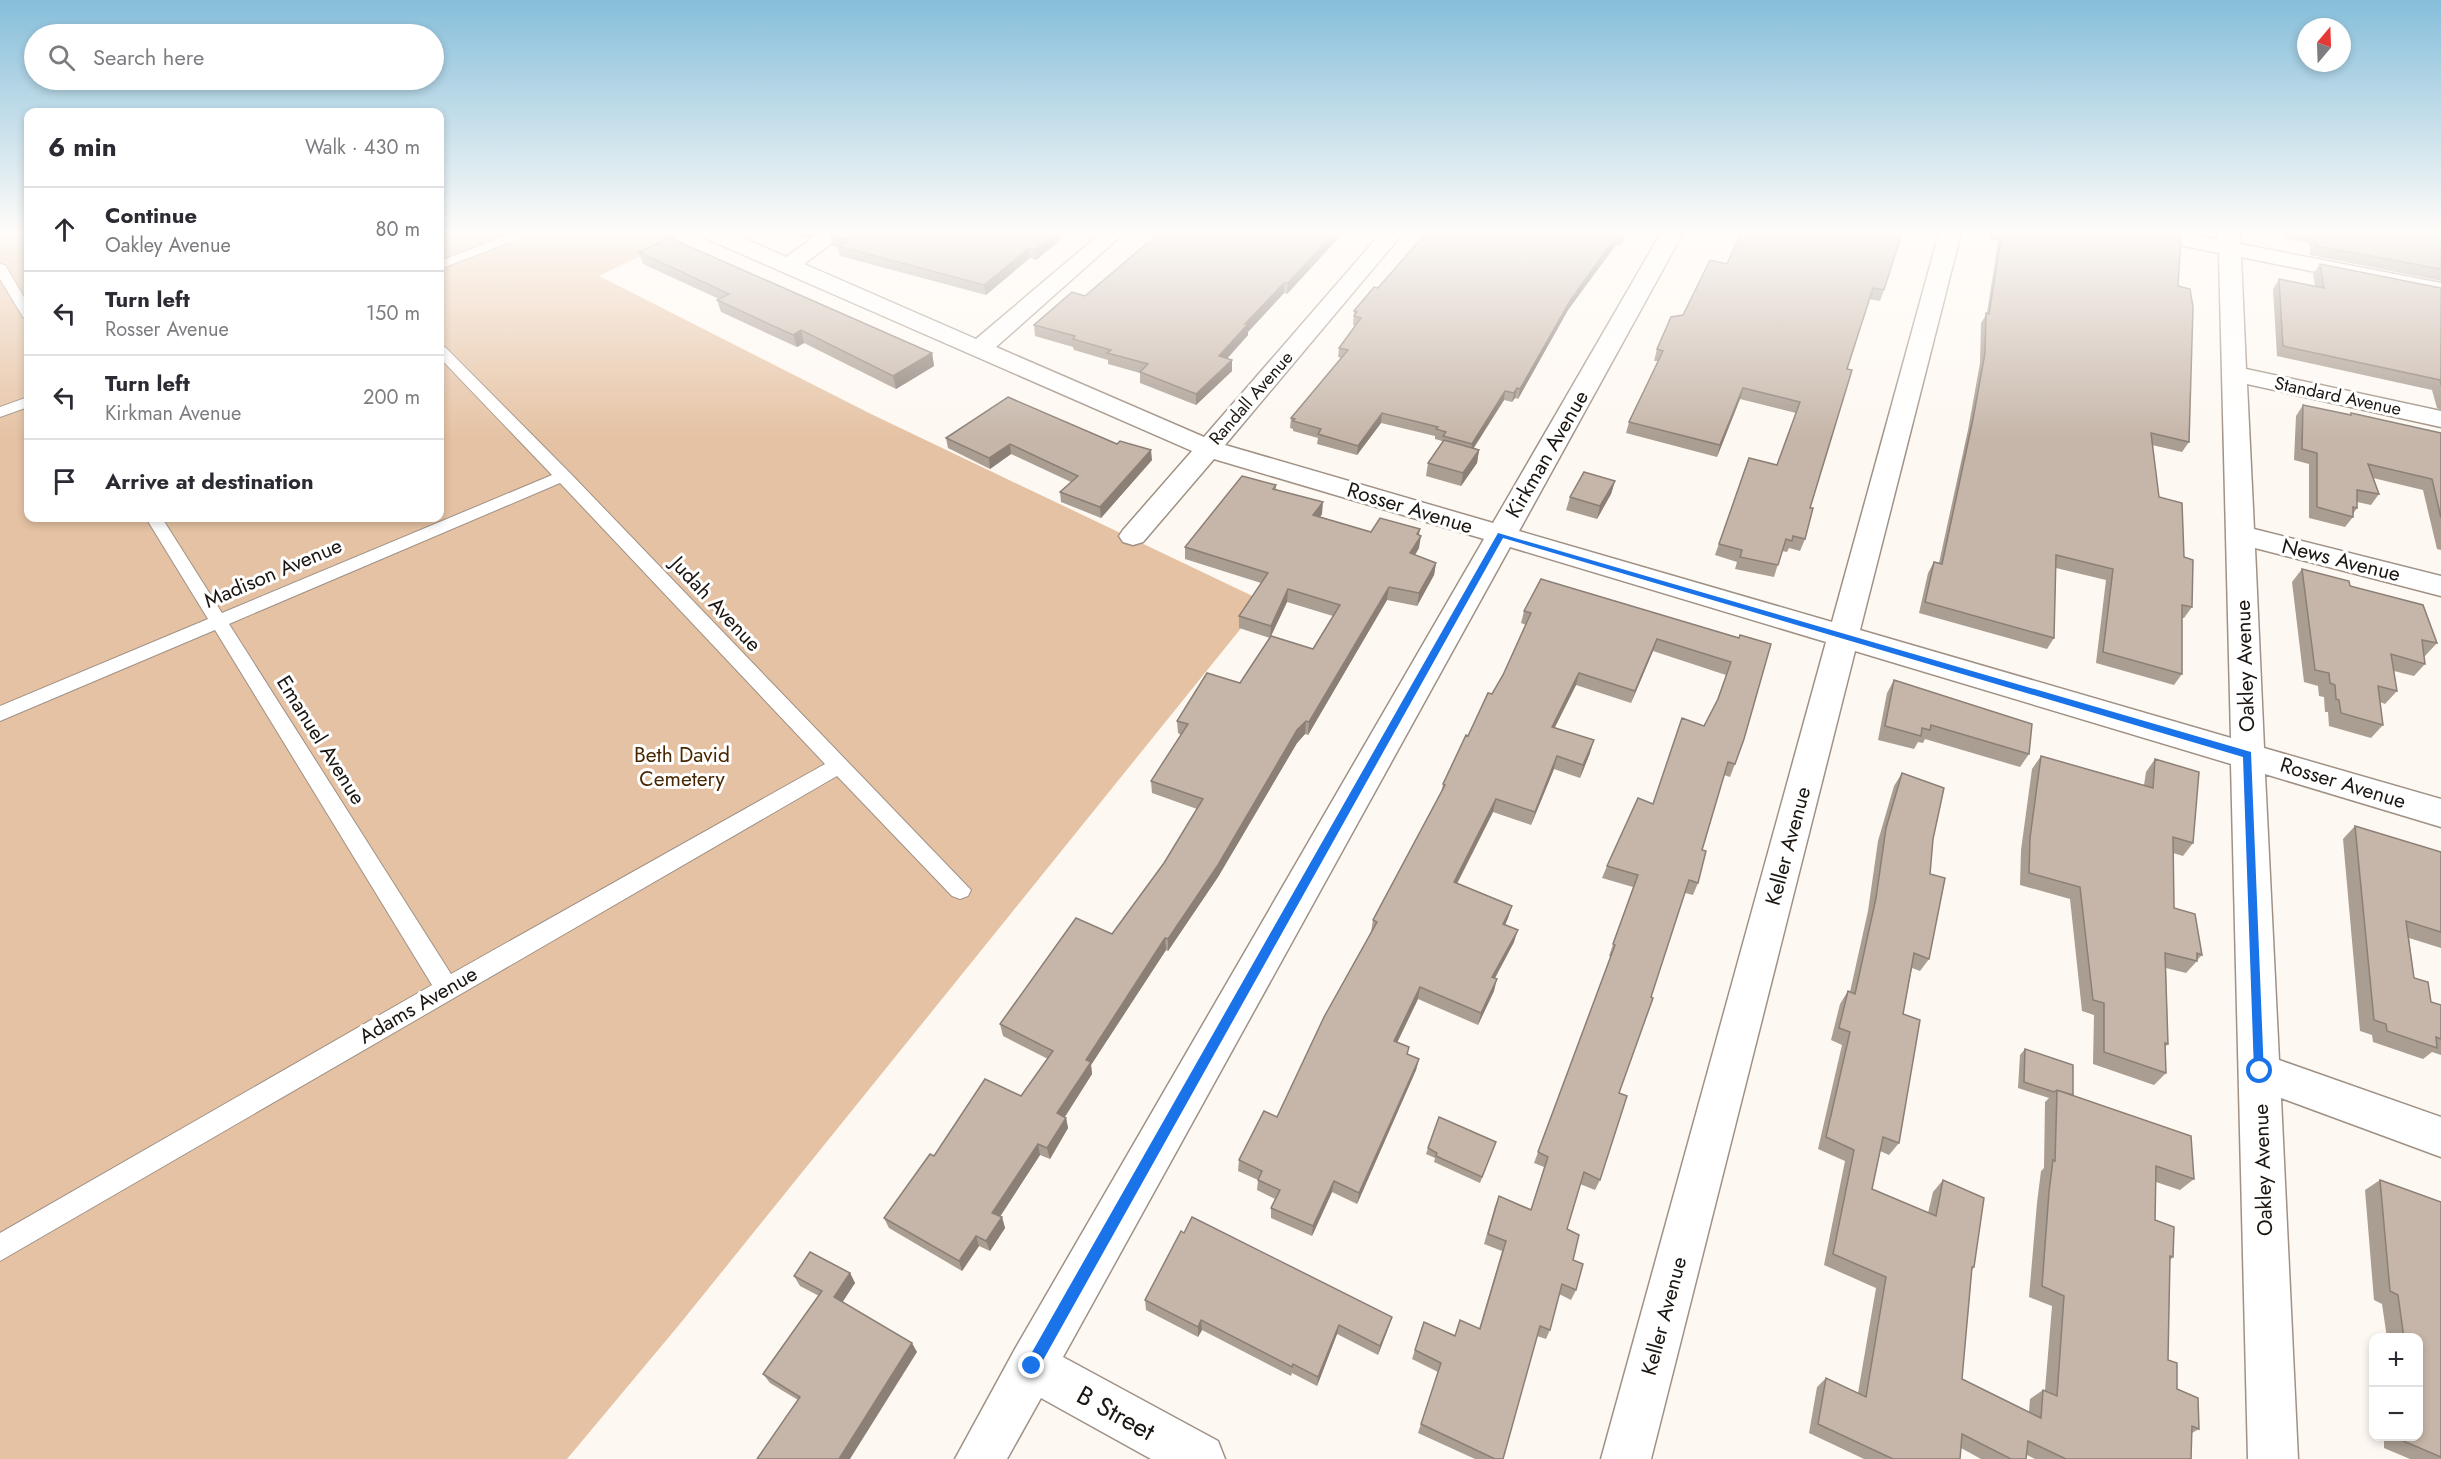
<!DOCTYPE html>
<html lang="en">
<head>
<meta charset="utf-8">
<style>
	:root { --surface:#fff; --page:#f7f7f7; --text:#2b2b33; --muted:#7c7c81; --line:#e1e1e2 }
	body { margin:0; font-family:Jost,sans-serif; background:var(--page); color:var(--text) }
	.controls { position:absolute; right:18px; bottom:18px; display:grid; overflow:hidden; border-radius:12px; box-shadow:0 3px 9px #0003 }
	.controls button { width:54px; height:54px; display:grid; place-items:center; padding:0; border:0; border-bottom:2px solid var(--line); background:var(--surface); color:var(--text); font:30px sans-serif }
	.compass { position:absolute; left:2297px; top:18px; width:54px; height:54px; border-radius:50%; background:var(--surface); box-shadow:0 3px 9px #0003; rotate:19deg }
	.stop { position:absolute; width:18px; height:18px; margin:-14px; border:4px solid #1a73e8; border-radius:50%; background:#fff }
	.stop.end { background:#1a73e8; border-color:#fff; box-shadow:0 2px 6px #0008 }
	.list { margin:0; padding:0; list-style:none }
	h2 { display:flex; justify-content:space-between; align-items:center; height:78px; margin:0; padding:0 24px; font-size:26px }
	h2 small { font-size:20px; font-weight:400; color:var(--muted) }
	.list li { display:grid; grid-template-columns:39px 1fr auto; gap:18px; align-items:center; box-sizing:border-box; height:84px; padding:0 24px; border-top:2px solid var(--line) }
	.list b { display:block; font-size:22px; white-space:nowrap }
	.list p { margin:0; font-size:20px; white-space:nowrap; color:var(--muted) }
	.list em { font-size:20px; font-style:normal; color:var(--muted) }
	.icon { flex:none; width:33px; height:33px; fill:none; stroke:currentColor; stroke-width:2; stroke-linecap:round; stroke-linejoin:round }
	.map { position:relative; flex:none; width:2441px; height:1459px; overflow:hidden }
	.search { position:absolute; background:var(--surface); box-shadow:0 3px 9px #0003; left:24px; top:24px; width:420px; height:66px; display:flex; align-items:center; gap:15px; box-sizing:border-box; padding:0 21px; border-radius:33px; color:var(--muted); font-size:22px }
	.panel { position:absolute; background:var(--surface); box-shadow:0 3px 9px #0003; left:24px; top:108px; width:420px; height:414px; border-radius:12px }
	.map>svg:first-child { display:block }
</style>
</head>
<body>
<div class="map">
<svg width="2441" height="1459" viewBox="0 0 2441 1459">
	<rect width="100%" height="100%" fill="#fef8f2"/>
	<path fill="#e5c2a3" d="M0,233H28V518H440V233H671L680,237L599,276L871,414L1263,601L679,1325L567,1459H0Z"/>
	<g fill="none" stroke-linecap="round" stroke-linejoin="round">
		<defs>
			<g id="lane">
				<path d="M514,233H533L440,269V261Z"/>
				<path d="M0,264L5,265L28,304V318L23,317L0,279Z"/>
				<path d="M440,346L445,347L570,473L971,890L968,896L960,899L952,896L837,776L0,1261V1233L432,985L215,630L0,721V706L208,619L146,518H162L222,613L552,475L440,358ZM560,483L825,764L451,974L229,624Z"/>
				<path d="M28,397V407L0,417V407Z"/>
			</g>
			<path id="street" d="M703,233H732L786,257L820,233H845L804,264L976,339L1101,233H1124L996,347L1204,437L1381,233H1403L1225,445L1493,523L1661,233H1683L1519,531L1832,622L1939,233H1961L1860,630L2231,738L2219,253L2150,239L2142,238L2140,233H2185L2218,240V233H2240V244L2441,283V297L2241,257L2246,369L2441,411V427L2247,384L2254,529L2441,576V596L2255,548L2264,748L2441,799V827L2265,774L2279,1060L2441,1117V1157L2281,1098L2298,1459H2248L2231,764L1855,651L1651,1459H1601L1826,642L1510,547L1063,1357L1218,1441L1225,1459H1151L1041,1398L1007,1459H955L1015,1349L1484,539L1214,459L1143,542L1133,545L1123,542L1119,536L1123,530L1192,451L705,238Z"/>
		</defs>
		<use href="#lane" stroke="#a09185" stroke-width="2"/>
		<use href="#street" stroke="#a09185" stroke-width="3"/>
		<use href="#lane" fill="#fff" fill-rule="evenodd"/>
		<use href="#street" fill="#fff" fill-rule="evenodd"/>
	</g>
	<g fill="#aa9d91" fill-rule="evenodd">
		<path d="M790,233H816L808,239Z"/>
		<path d="M832,233H1069L1036,260L1030,258L986,295L840,256L838,247L832,245L830,235Z"/>
		<path d="M1343,233L1287,294L1284,293L1248,332V335L1227,359L1232,360V371L1196,405L1140,383V373L1108,364V360L1074,350L1073,347L1035,336L1034,325L1085,296Z"/>
		<path d="M1426,233H1627L1620,246L1616,245L1612,249L1568,310L1518,399L1515,398L1512,402L1504,400L1474,448L1479,450L1477,463L1461,486L1426,476L1428,463L1442,442V441L1435,439V436L1381,423L1357,455L1317,444L1318,438L1293,431V429L1290,428L1291,418L1341,358L1338,357L1339,348L1355,326L1353,325L1354,311L1378,288Z"/>
		<path d="M1742,233L1884,290L1880,301L1869,299L1847,369L1810,508L1805,539L1800,551L1789,548L1787,552L1782,551L1774,577L1735,569L1737,562L1715,555L1749,458L1777,465L1796,413L1740,399L1717,457L1626,433L1629,422L1658,361H1654L1657,349L1683,315L1727,264Z"/>
		<path d="M1990,233H2164L2178,286L2189,442L2182,452L2152,445L2159,497L2184,557L2192,607L2184,618H2182V674L2174,685L2096,663L2106,580L2056,568L2054,638L2047,649L1919,613L1928,573L1934,562L1939,563L1968,430L1980,363L1981,323L1987,313L1998,241L1989,239Z"/>
		<path d="M2283,233H2441V281L2310,255L2309,243L2284,239Z"/>
		<path d="M639,252L932,353L934,366L896,389L804,343L797,347L721,312L717,300L719,299L643,264Z"/>
		<path d="M2320,264L2441,288V410L2437,408L2432,390L2277,356L2273,289L2279,279L2315,286L2313,274Z"/>
		<path d="M1008,397L1152,460L1101,518L1061,502L1060,492L1071,482L1011,454L990,469L948,448L946,438Z"/>
		<path d="M2303,405L2349,415L2351,413L2441,433V550L2437,549L2423,490L2373,478L2379,494L2371,505L2357,502V508L2353,514V517L2345,527L2309,518V464L2294,460L2296,416Z"/>
		<path d="M1615,481L1611,494L1597,519L1566,510L1570,497Z"/>
		<path d="M1276,485V490L1322,514L1320,517L1371,532L1419,535V548L1415,555L1436,563L1434,575L1417,606L1387,600L1308,735L1305,734L1297,743L1218,877L1168,951L1166,950L1091,1065L1092,1074L1065,1117L1066,1118L1068,1128L1050,1159L1040,1155L1000,1216L1002,1217L1005,1228L990,1251L979,1246L962,1271L889,1228L884,1218L934,1156L1021,1096L1048,1059L1003,1036L1000,1024L1112,934L1164,863L1197,809L1152,793L1151,781L1181,735L1178,733L1177,721L1240,683L1270,638L1239,628V616L1261,583L1185,559V547ZM1287,602L1333,616L1313,649L1271,636Z"/>
		<path d="M2302,569L2350,586L2437,643L2425,656H2424L2425,664L2414,676L2394,671L2397,691L2385,704L2380,702L2383,725L2371,738L2329,726L2328,712H2325L2324,697L2319,696L2318,686L2304,682L2292,582Z"/>
		<path d="M1524,611L1739,638L1735,764L1730,777L1724,775L1702,850L1698,883L1693,895L1685,893L1619,1093L1600,1180L1595,1190L1580,1184L1567,1229L1573,1260L1576,1290L1571,1300L1559,1294L1550,1330L1546,1339L1537,1336L1503,1459H1475L1418,1433L1438,1372L1412,1359L1424,1322L1455,1335L1479,1329L1502,1251L1484,1244L1495,1206L1499,1196L1531,1209L1544,1167L1534,1163L1611,957L1609,956L1633,887L1602,878L1607,866L1653,804L1704,726L1716,703L1726,675L1653,651L1631,703L1576,685L1555,727L1590,753L1580,778L1554,769L1531,825L1493,812L1457,884L1512,906L1508,918L1505,925L1514,942L1495,978L1494,991L1478,1025L1418,999L1397,1043L1408,1054L1419,1059L1416,1070L1357,1204L1332,1192L1312,1236L1271,1218V1208L1275,1199L1257,1190L1258,1180L1238,1171L1239,1160L1277,1117L1371,932L1373,920L1441,793L1443,784L1503,675L1526,625L1521,623Z"/>
		<path d="M1894,680L2029,754L2020,767L1925,739L1923,743L1918,742L1914,749L1878,740L1887,693Z"/>
		<path d="M2041,756L2144,785L2146,772L2155,759L2193,843L2183,856L2173,853L2174,908L2202,955L2197,960V961L2186,973L2166,968L2168,1044L2165,1047L2166,1073L2154,1085L2093,1064L2094,1015L2082,1011L2070,899L2020,885L2021,850L2032,769Z"/>
		<path d="M1902,773L1933,839L1930,874L1929,959L1920,971L1912,968L1903,1014L1899,1143L1889,1155L1880,1151L1872,1189L1928,1213L1933,1192L1943,1180L1974,1267L1972,1270L1962,1379L2029,1412L2030,1399L2043,1390H2045L2052,1306L2029,1297L2037,1203L2041,1171L2044,1168L2045,1102L2049,1098L2018,1088L2020,1055L2025,1049L2073,1095L2194,1179L2180,1190L2156,1182L2155,1220L2173,1257L2170,1260L2168,1360L2177,1389L2199,1429L2192,1433L2191,1459H2035L2027,1455L2026,1459H1981L1961,1448L1960,1459H1864L1809,1433L1817,1387L1826,1378L1858,1393L1876,1288L1824,1265L1845,1161L1818,1149L1842,1045L1831,1040L1840,1004L1848,991L1850,992L1868,911L1878,841L1894,786Z"/>
		<path d="M2355,826L2441,852V948L2409,938L2414,978L2431,1002L2441,1005V1055L2432,1052L2423,1059L2373,1042L2372,1035L2360,1031L2343,839Z"/>
		<path d="M1496,1142L1480,1183L1434,1162L1435,1158L1426,1154L1428,1148Z"/>
		<path d="M2380,1180L2441,1202V1459H2410L2384,1448V1437H2418V1338H2387L2382,1304L2374,1300L2365,1190Z"/>
		<path d="M1184,1233L1392,1317L1389,1326L1378,1355L1337,1334L1317,1386L1292,1373L1291,1376L1202,1330L1198,1337L1146,1310L1145,1300Z"/>
		<path d="M850,1273L855,1283L842,1302L917,1352L798,1400L770,1383L763,1374L819,1296L800,1286L794,1276Z"/>
	</g>
	<g fill="#8b7f76">
		<path d="M807,233H816L808,239Z"/>
		<path d="M1055,233H1069L1036,260L1035,250Z"/>
		<path d="M1334,233H1343L1287,294L1288,283Z"/>
		<path d="M1624,233H1627L1620,246L1622,237Z"/>
		<path d="M1618,236L1616,245L1568,310L1518,399L1520,389L1570,301Z"/>
		<path d="M1029,248L1030,258L986,295L984,285Z"/>
		<path d="M1284,283V293L1248,332V335L1219,367V356L1245,324Z"/>
		<path d="M801,330L804,343L797,347L793,335Z"/>
		<path d="M932,353L934,366L896,389L893,376Z"/>
		<path d="M1232,360V371L1196,405V394Z"/>
		<path d="M1517,388L1515,398L1512,402L1514,393Z"/>
		<path d="M1743,388L1740,399L1717,457L1720,445Z"/>
		<path d="M1505,391L1504,400L1470,453L1472,444Z"/>
		<path d="M1382,413L1381,423L1357,455L1358,446Z"/>
		<path d="M1010,444L1011,454L990,469L989,458Z"/>
		<path d="M1151,450L1152,460L1101,518L1100,507Z"/>
		<path d="M1479,450L1477,463L1461,486L1463,473Z"/>
		<path d="M1615,481L1611,494L1597,519L1600,506Z"/>
		<path d="M1323,502L1322,514L1312,528L1313,515Z"/>
		<path d="M1420,529L1418,540L1421,536L1419,548L1408,566L1410,553L1417,534Z"/>
		<path d="M1436,563L1434,575L1417,606L1419,593Z"/>
		<path d="M1389,587L1387,600L1308,735L1309,722Z"/>
		<path d="M1288,589L1287,602L1270,638L1271,626Z"/>
		<path d="M1657,639L1653,651L1631,703L1635,691Z"/>
		<path d="M1579,673L1576,685L1549,739L1552,727Z"/>
		<path d="M1306,721L1305,734L1297,743L1218,877L1168,951V939L1297,730Z"/>
		<path d="M1594,740L1590,753L1580,778L1583,765Z"/>
		<path d="M1557,756L1554,769L1531,825L1535,812Z"/>
		<path d="M1496,799L1493,812L1451,895L1454,882Z"/>
		<path d="M1512,906L1508,918L1500,936L1503,924Z"/>
		<path d="M1518,930L1514,942L1489,989L1492,977Z"/>
		<path d="M1165,938L1166,950L1091,1065L1092,1074L1060,1124L1057,1113L1086,1060Z"/>
		<path d="M1497,979L1494,991L1478,1025L1481,1013Z"/>
		<path d="M1420,987L1418,999L1392,1053L1394,1041Z"/>
		<path d="M1419,1059L1416,1070L1357,1204L1359,1193Z"/>
		<path d="M1066,1118L1068,1128L1050,1159L1047,1148Z"/>
		<path d="M1038,1144L1040,1155L996,1223L992,1213Z"/>
		<path d="M1334,1181L1332,1192L1312,1236L1313,1226Z"/>
		<path d="M1002,1217L1005,1228L990,1251L986,1241Z"/>
		<path d="M976,1236L979,1246L962,1271L959,1261Z"/>
		<path d="M850,1273L855,1283L840,1306L834,1297Z"/>
		<path d="M1392,1317L1389,1326L1378,1355L1380,1346Z"/>
		<path d="M1201,1320L1202,1330L1198,1337V1327Z"/>
		<path d="M1339,1325L1337,1334L1317,1386L1318,1377Z"/>
		<path d="M912,1343L917,1352L850,1459H839Z"/>
	</g>
	<g fill="#c6b6a9" stroke="#8b7f76" stroke-width="1.5">
		<path d="M832,233H1055L1035,250L1029,248L984,285L838,246L849,240L830,235Z"/>
		<path d="M1159,233H1334L1288,283H1284L1245,324H1248L1219,356L1232,360L1196,394L1140,372L1148,364L1107,353L1111,350L1073,339L1075,336L1034,325L1072,292L1085,296Z"/>
		<path d="M1426,233H1624L1622,237L1618,236L1614,239L1570,301L1520,389L1517,388L1514,393L1505,391L1472,444L1443,436L1446,432L1436,429L1438,427L1382,413L1358,446L1318,434L1321,429L1293,421L1295,419L1291,418L1348,350L1339,348L1361,318L1354,316L1357,312L1354,311L1374,287L1378,288Z"/>
		<path d="M1741,233H1902L1884,290L1873,288L1847,369L1852,370L1810,508H1813L1805,539L1793,536L1792,541L1786,539L1778,565L1740,557L1742,550L1719,544L1749,458L1777,465L1800,402L1743,388L1720,445L1629,422L1663,351L1657,349L1671,317L1683,315L1710,260L1727,264Z"/>
		<path d="M2002,233H2164L2181,237L2178,286L2190,289L2193,307L2189,442L2151,433L2159,497L2182,503L2184,557L2193,560L2192,607L2182,605V674L2103,652L2113,569L2056,555L2054,638L1925,602L1934,562L1942,564L1973,419L1985,353L1986,313L1989,314Z"/>
		<path d="M2314,233H2441V269L2317,246L2315,234Z"/>
		<path d="M670,238L932,353L893,376L801,330L793,335L717,300L729,294L639,252Z"/>
		<path d="M2320,264L2441,288V385L2440,380L2283,346L2279,279L2324,288Z"/>
		<path d="M1008,397L1117,444L1120,441L1151,450L1100,507L1060,492L1078,476L1010,444L989,458L946,438Z"/>
		<path d="M2303,405L2351,415V413L2441,433V518L2432,479L2368,464L2379,494L2357,490V508L2353,507V517L2317,507V453L2302,449Z"/>
		<path d="M1444,440L1479,450L1463,473L1428,463Z"/>
		<path d="M1584,472L1615,481L1600,506L1570,497Z"/>
		<path d="M1242,476L1276,485L1273,489L1323,502L1313,515L1371,532L1380,518L1420,529L1417,534L1421,536L1410,553L1436,563L1419,593L1389,587L1309,722L1306,721L1297,730L1218,865L1168,939L1165,938L1086,1060L1091,1062L1057,1113L1066,1118L1047,1148L1038,1144L992,1213L1002,1217L986,1241L976,1236L959,1261L884,1218L930,1154L934,1156L985,1079L1021,1096L1053,1051L1000,1024L1076,918L1112,934L1164,863L1203,799L1151,781L1188,724L1177,721L1207,673L1240,683L1271,636L1313,649L1340,605L1288,589L1271,626L1239,616L1268,573L1185,547Z"/>
		<path d="M2302,569L2349,581L2350,586L2423,605L2437,643L2422,640L2425,664L2391,654L2397,691L2378,686L2383,725L2341,713L2339,700L2336,699L2335,685L2330,683L2329,673L2315,670Z"/>
		<path d="M1541,579L1739,638L1740,635L1771,644L1744,739L1735,764L1728,762L1702,850L1706,851L1698,883L1689,880L1651,997L1653,998L1619,1093L1627,1096L1600,1180L1584,1172L1567,1229L1579,1235L1573,1260L1583,1264L1576,1290L1562,1284L1550,1330L1540,1326L1503,1459H1495L1421,1424L1441,1363L1415,1350L1424,1322L1455,1336L1460,1320L1480,1329L1506,1241L1488,1234L1499,1196L1531,1210L1548,1157L1538,1152L1615,945L1613,944L1638,875L1607,866L1638,798L1653,804L1682,718L1704,726L1718,699L1731,662L1657,639L1635,691L1579,673L1552,727L1594,740L1583,765L1557,756L1535,812L1496,799L1454,882L1512,906L1503,924L1518,930L1492,977L1497,979L1481,1013L1420,987L1394,1041L1409,1047L1407,1054L1419,1059L1359,1193L1334,1181L1313,1226L1271,1208L1280,1190L1258,1180L1262,1171L1239,1160L1264,1111L1277,1117L1324,1017L1377,922L1373,920L1445,785L1443,784L1466,735L1468,736L1488,693L1492,694L1503,675L1531,613L1524,611Z"/>
		<path d="M1894,680L2032,724L2029,754L1931,725L1930,730L1922,728L1921,736L1885,726Z"/>
		<path d="M2041,756L2153,788L2155,759L2199,772L2193,843L2173,837L2174,908L2195,914L2202,955L2197,953V961L2165,953L2168,1044L2165,1043L2166,1073L2104,1052V1003L2093,1000L2080,887L2029,873L2030,838Z"/>
		<path d="M1902,773L1944,788L1933,839L1930,874L1945,878L1929,959L1914,953L1903,1014L1920,1020L1899,1143L1883,1137L1872,1189L1936,1216L1943,1180L1984,1198L1974,1267H1972L1962,1379L2041,1418L2043,1390L2057,1396L2064,1296L2042,1286L2049,1192L2053,1160L2055,1161L2057,1090L2191,1136L2194,1179L2156,1166L2155,1220L2174,1227L2173,1257L2170,1256L2168,1360L2177,1363V1389L2198,1398L2199,1429L2192,1426L2191,1459H2066L2028,1441L2026,1459H2011L1962,1434L1960,1459H1893L1818,1424L1826,1378L1866,1397L1886,1277L1833,1254L1854,1150L1826,1137L1850,1032L1839,1028L1848,991L1855,994L1876,898L1886,828Z"/>
		<path d="M2355,826L2441,852V932L2406,921L2414,978L2428,982L2431,1002L2441,1005V1039L2436,1037L2437,1048L2387,1031L2386,1024L2374,1020Z"/>
		<path d="M2025,1049L2073,1065V1095L2057,1090L2054,1092L2024,1082Z"/>
		<path d="M1439,1117L1496,1142L1482,1177L1436,1156L1437,1153L1428,1148Z"/>
		<path d="M2380,1180L2441,1202V1457L2401,1440V1437H2418V1338H2404L2398,1295L2390,1291Z"/>
		<path d="M1192,1217L1392,1317L1380,1346L1339,1325L1318,1377L1293,1364L1292,1367L1201,1320L1198,1327L1145,1300L1181,1231L1184,1233Z"/>
		<path d="M810,1252L850,1273L834,1297L912,1343L839,1459H757L800,1397L763,1374L822,1291L794,1276Z"/>
	</g>
	<linearGradient id="sky" x2="0" y2="1"><stop stop-color="#86beda"/><stop offset="0.53" stop-color="#fffcf9"/><stop offset="1" stop-color="#fffcf9" stop-opacity="0"/></linearGradient>
	<rect width="2441" height="438" fill="url(#sky)"/>
	<path fill="#1a73e8" d="M1498,533L2251,752L2264,1075L2260,1077L2254,1071L2243,757L1503,538L1037,1371H1027V1361Z"/>
	<g text-anchor="middle" dominant-baseline="central" stroke-width="6" stroke-linejoin="round" paint-order="stroke">
		<g font-size="18" fill="#1b1611" stroke="#fff">
			<text transform="translate(2338 396) rotate(12)">Standard Avenue</text>
			<text transform="translate(1251 398) rotate(-49)">Randall Avenue</text>
		</g>
		<g font-size="21" fill="#1b1611" stroke="#fff">
			<text transform="translate(1547 454) rotate(-60)">Kirkman Avenue</text>
			<text transform="translate(1410 508) rotate(17)">Rosser Avenue</text>
			<text transform="translate(2341 560) rotate(14)">News Avenue</text>
			<text transform="translate(273 573) rotate(-23)">Madison Avenue</text>
			<text transform="translate(716 604) rotate(47)">Judah Avenue</text>
			<text transform="translate(2245 666) rotate(-92)">Oakley Avenue</text>
			<text transform="translate(321 740) rotate(58)">Emanuel Avenue</text>
			<text transform="translate(2343 783) rotate(17)">Rosser Avenue</text>
			<text transform="translate(1788 846) rotate(-75)">Keller Avenue</text>
			<text transform="translate(418 1005) rotate(-30)">Adams Avenue</text>
			<text transform="translate(2263 1170) rotate(-92)">Oakley Avenue</text>
			<text transform="translate(1664 1316) rotate(-75)">Keller Avenue</text>
		</g>
		<g font-size="21" fill="#482600" stroke="#fff">
			<text x="682" y="755">Beth David<tspan x="682" dy="24">Cemetery</tspan></text>
		</g>
		<g font-size="26" fill="#1b1611" stroke="#fff">
			<text transform="translate(1116 1413) rotate(29)">B Street</text>
		</g>
	</g>
</svg>
<div class="controls">
<button>+</button>
<button>−</button>
</div>
<svg class="compass" viewBox="-18 -18 36 36"><path d="M0-13l5 13h-10z" fill="#e53935"/><path d="M0 13l5-13h-10z" fill="#7c7c81"/></svg>
<div class="stop" style="left:2260px;top:1071px"></div>
<div class="stop end" style="left:1032px;top:1366px"></div>
<div class="search"><svg class="icon" aria-label="search" viewBox="0 0 24 24"><circle cx="10" cy="10" r="6"/><path d="M15 15l6 6"/></svg>Search here</div>
<section class="panel">
<h2>6 min<small>Walk · 430 m</small></h2>
<ul class="list">
<li><svg class="icon" aria-label="ahead" viewBox="0 0 24 24"><path d="M12 20V5M6 11l6-6 6 6"/></svg><div><b>Continue</b><p>Oakley Avenue</p></div><em>80 m</em></li>
<li><svg class="icon" aria-label="left" viewBox="0 0 24 24"><path d="M17 20v-9H6M10 6l-5 5 5 5"/></svg><div><b>Turn left</b><p>Rosser Avenue</p></div><em>150 m</em></li>
<li><svg class="icon" aria-label="left" viewBox="0 0 24 24"><path d="M17 20v-9H6M10 6l-5 5 5 5"/></svg><div><b>Turn left</b><p>Kirkman Avenue</p></div><em>200 m</em></li>
<li><svg class="icon" aria-label="arrive" viewBox="0 0 24 24"><path d="M6 21V4h12l-3 4 3 4H6"/></svg><div><b>Arrive at destination</b></div></li>
</ul>
</section>
</div>
</body>
</html>
